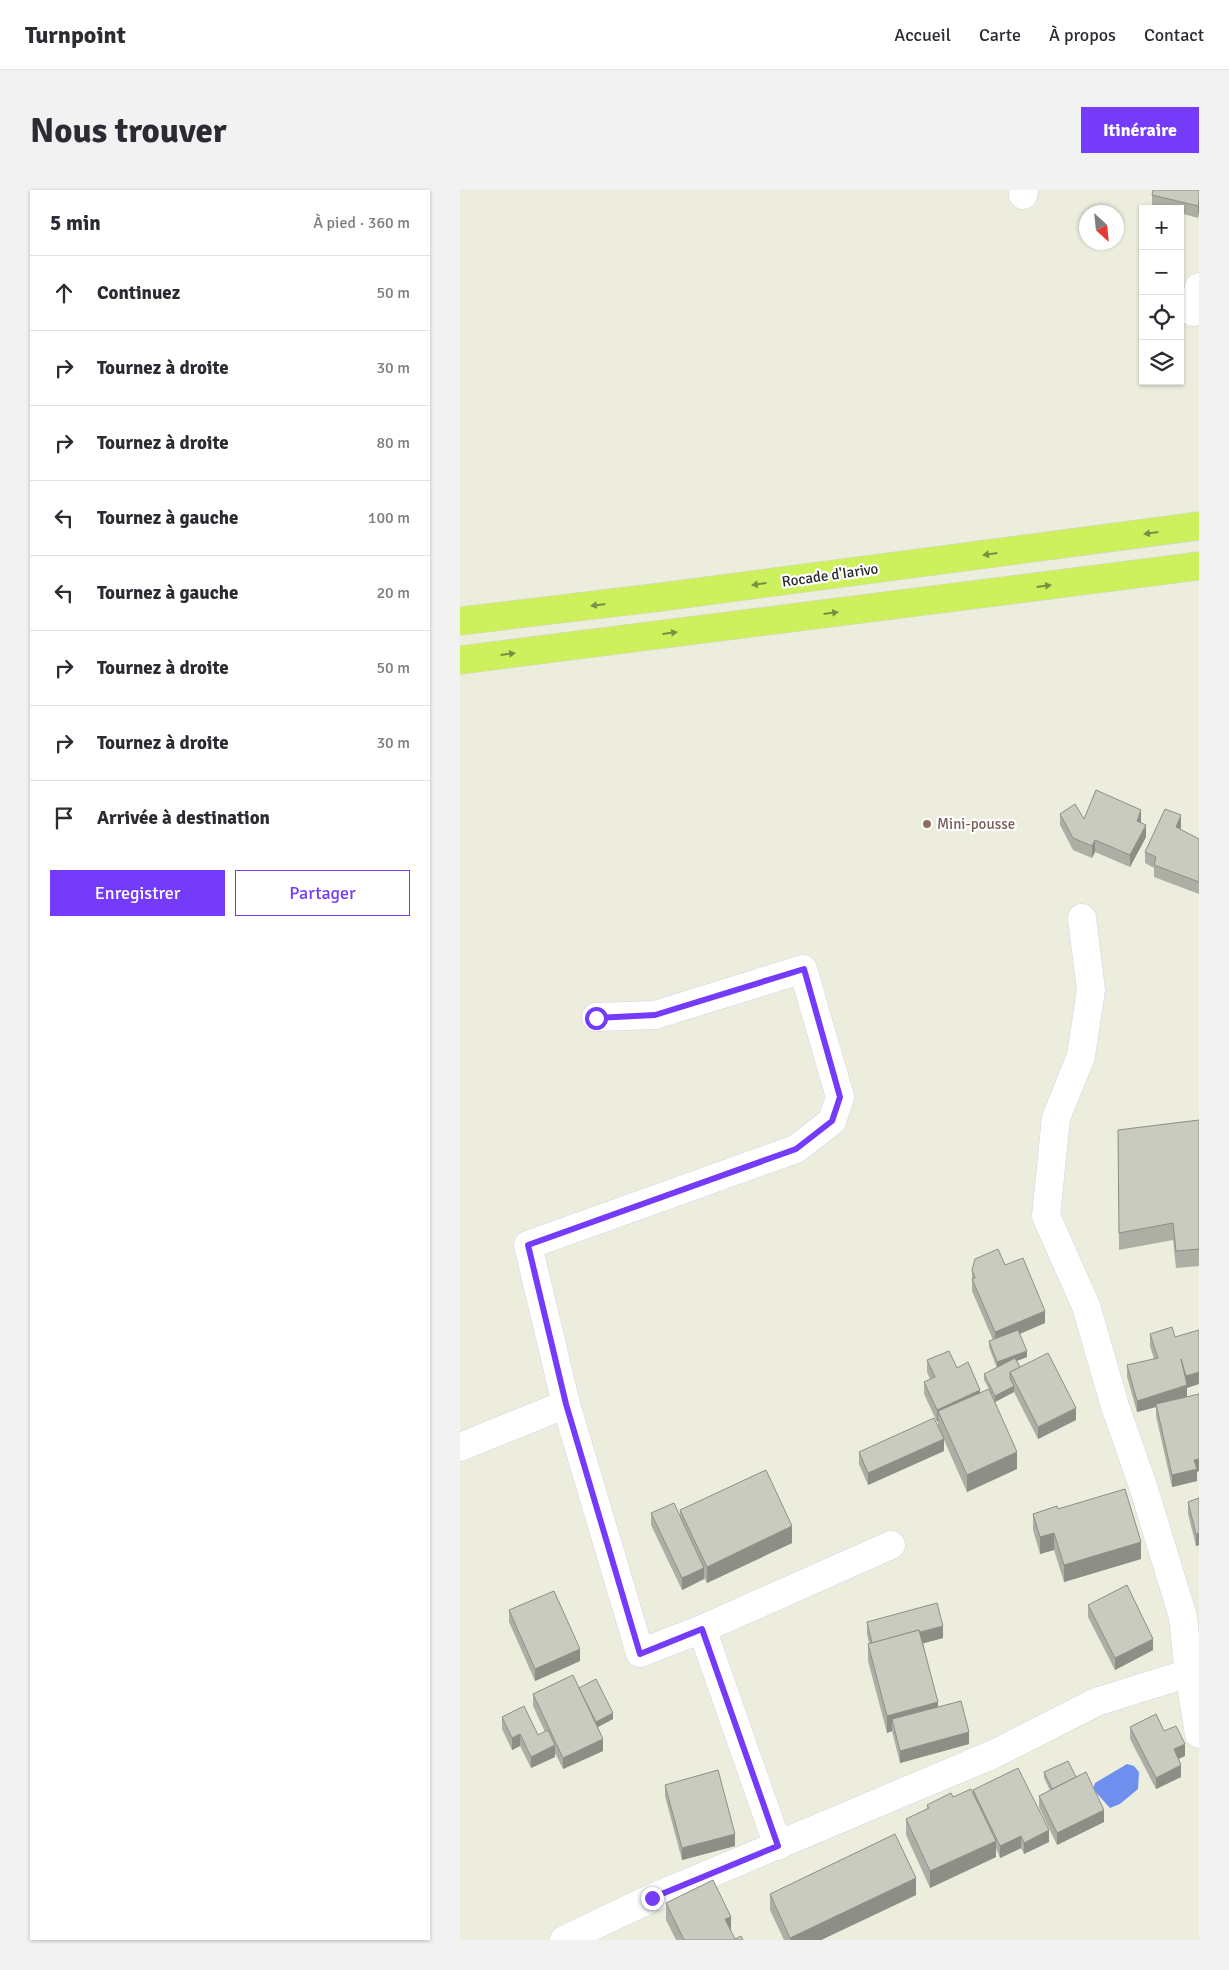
<!DOCTYPE html>
<html lang="fr">
<head>
<meta charset="utf-8">
<style>
	:root { --surface:#fff; --page:#f2f2f3; --text:#2b2b33; --muted:#7c7c81; --line:#e1e1e2; --accent:#743bfb }
	body { margin:0; font-family:Signika,sans-serif; background:var(--page); color:var(--text) }
	.controls { position:absolute; right:15px; top:15px; display:grid; overflow:hidden; border-radius:0px; box-shadow:0 1px 4px #0004 }
	.controls button { width:45px; height:45px; display:grid; place-items:center; padding:0; border:0; border-bottom:1px solid var(--line); background:var(--surface); color:var(--text); font:25px sans-serif }
	.compass { position:absolute; left:619px; top:15px; width:45px; height:45px; border-radius:50%; background:var(--surface); box-shadow:0 1px 4px #0004; rotate:153deg }
	.stop { position:absolute; width:15px; height:15px; margin:-11px; border:4px solid #743bfb; border-radius:50%; background:#fff }
	.stop.end { background:#743bfb; border-color:#fff; box-shadow:0 1px 5px #0008 }
	.list { margin:0; padding:0; list-style:none }
	h2 { display:flex; justify-content:space-between; align-items:center; height:65px; margin:0; padding:0 20px; font-size:21px }
	h2 small { font-size:16px; font-weight:400; color:var(--muted) }
	.list li { display:grid; grid-template-columns:32px 1fr auto; gap:15px; align-items:center; box-sizing:border-box; height:75px; padding:0 20px; border-top:1px solid var(--line) }
	.list b { display:block; font-size:19px; white-space:nowrap }
	.list em { font-size:16px; font-style:normal; color:var(--muted) }
	.actions { display:flex; gap:10px; padding:15px 20px }
	.actions a { flex:1; padding:11px 0; border:1px solid var(--accent); border-radius:0px; text-align:center; font-size:18px; color:var(--accent) }
	.actions .main { background:var(--accent); color:#fff }
	.icon { flex:none; width:28px; height:28px; fill:none; stroke:currentColor; stroke-width:2; stroke-linecap:round; stroke-linejoin:round }
	.map { position:relative; flex:none; width:739px; height:1750px; overflow:hidden; border-radius:0px }
	header { display:flex; align-items:center; gap:30px; box-sizing:border-box; height:70px; padding:0 25px; background:var(--surface); border-bottom:1px solid var(--line) }
	header strong { font-size:24px }
	nav { display:flex; gap:28px; margin-inline-start:auto; font-size:18px }
	.intro { display:flex; align-items:center; justify-content:space-between; box-sizing:border-box; height:120px; padding:0 30px }
	h1 { margin:0; font-size:35px }
	.button { padding:12px 22px; border-radius:0px; background:var(--accent); color:#fff; font-size:18px; font-weight:700 }
	main { display:flex; gap:30px; padding:0 30px }
	aside { flex:1; background:var(--surface); border-radius:0px; box-shadow:0 1px 4px #0004 }
	.map>svg:first-child { display:block }
</style>
</head>
<body>
<header>
<strong>Turnpoint</strong>
<nav><a>Accueil</a><a>Carte</a><a>À propos</a><a>Contact</a></nav>
</header>
<div class="intro"><h1>Nous trouver</h1><a class="button">Itinéraire</a></div>
<main>
<aside>
<h2>5 min<small>À pied · 360 m</small></h2>
<ul class="list">
<li><svg class="icon" aria-label="ahead" viewBox="0 0 24 24"><path d="M12 20V5M6 11l6-6 6 6"/></svg><div><b>Continuez</b></div><em>50 m</em></li>
<li><svg class="icon" aria-label="right" viewBox="0 0 24 24"><path d="M7 20v-9h11M14 6l5 5-5 5"/></svg><div><b>Tournez à droite</b></div><em>30 m</em></li>
<li><svg class="icon" aria-label="right" viewBox="0 0 24 24"><path d="M7 20v-9h11M14 6l5 5-5 5"/></svg><div><b>Tournez à droite</b></div><em>80 m</em></li>
<li><svg class="icon" aria-label="left" viewBox="0 0 24 24"><path d="M17 20v-9H6M10 6l-5 5 5 5"/></svg><div><b>Tournez à gauche</b></div><em>100 m</em></li>
<li><svg class="icon" aria-label="left" viewBox="0 0 24 24"><path d="M17 20v-9H6M10 6l-5 5 5 5"/></svg><div><b>Tournez à gauche</b></div><em>20 m</em></li>
<li><svg class="icon" aria-label="right" viewBox="0 0 24 24"><path d="M7 20v-9h11M14 6l5 5-5 5"/></svg><div><b>Tournez à droite</b></div><em>50 m</em></li>
<li><svg class="icon" aria-label="right" viewBox="0 0 24 24"><path d="M7 20v-9h11M14 6l5 5-5 5"/></svg><div><b>Tournez à droite</b></div><em>30 m</em></li>
<li><svg class="icon" aria-label="arrive" viewBox="0 0 24 24"><path d="M6 21V4h12l-3 4 3 4H6"/></svg><div><b>Arrivée à destination</b></div></li>
</ul>
<div class="actions"><a class="main">Enregistrer</a><a>Partager</a></div>
</aside>
<div class="map">
<svg width="739" height="1750" viewBox="0 0 739 1750">
	<rect width="100%" height="100%" fill="#eceddc"/>
	<path fill="#6f8fef" d="M667,1574L674,1576L679,1582L678,1599L660,1614L650,1618L633,1599L635,1593Z"/>
	<g fill="none" stroke-linecap="round" stroke-linejoin="round">
		<defs>
			<g id="minor">
				<path d="M563,5L564,0"/>
				<path d="M733,122L739,97"/>
				<path d="M622,728L631,800L621,866L596,928L586,1026L626,1116L655,1216L683,1296L723,1427L729,1483L739,1544"/>
				<path d="M106,1214L68,1055L336,959L372,931L380,907L343,779L195,825L136,827"/>
				<path d="M0,1257L106,1214L180,1463L242,1439L318,1656"/>
				<path d="M242,1439L431,1355"/>
				<path d="M104,1750L192,1708L534,1564L636,1512L729,1483"/>
			</g>
			<g id="major">
				<path d="M0,431L201,407L739,336"/>
				<path d="M0,470L739,376"/>
			</g>
		</defs>
		<use href="#minor" stroke="#d7d2e3" stroke-width="29"/>
		<use href="#major" stroke="#d4d4d4" stroke-width="29"/>
		<use href="#minor" stroke="#fff" stroke-width="28"/>
		<use href="#major" stroke="#ccf15d" stroke-width="28"/>
	</g>
	<g fill="#aeafa4">
		<path d="M739,0L738,28L720,23V19H701L692,16V5Z"/>
		<path d="M600,624L624,629L681,632L686,647L670,677L635,662L632,668L613,660L600,635Z"/>
		<path d="M721,637L720,640L739,649V704L694,687V678L685,673V662Z"/>
		<path d="M739,930V1076L716,1078L713,1050L659,1060L658,940Z"/>
		<path d="M545,1075L585,1133L560,1144L567,1167L557,1171L560,1177L616,1230L578,1249L554,1202L535,1212L557,1279L507,1302L484,1250V1261L408,1295L399,1274V1262L478,1238V1231L477,1232L464,1204V1192L470,1189L467,1182V1170L497,1178L520,1203L529,1199L524,1190V1184L537,1178L529,1157V1151L533,1150L512,1101V1080Z"/>
		<path d="M739,1140L727,1198V1207L739,1204V1281L737,1282V1291L712,1297L696,1226V1217L677,1222L667,1187V1175L694,1169L690,1156V1144L715,1147Z"/>
		<path d="M739,1308V1355L736,1356L728,1324V1312Z"/>
		<path d="M598,1319L681,1369L604,1392L594,1360L580,1364L573,1340V1324Z"/>
		<path d="M220,1320L332,1353L247,1393L244,1388V1389L222,1400L191,1335V1323L220,1327Z"/>
		<path d="M628,1415L693,1460L655,1480L628,1427Z"/>
		<path d="M49,1420L120,1471L75,1491L49,1432Z"/>
		<path d="M407,1432L483,1448L463,1453L478,1517L509,1554L440,1573L432,1541L427,1543L408,1471V1454L409,1453L407,1444Z"/>
		<path d="M119,1498L153,1529L138,1537L143,1561L103,1579L95,1563V1567L71,1578L60,1556L52,1560L42,1539V1527L78,1545L85,1542L73,1516V1504Z"/>
		<path d="M670,1537L704,1541L725,1566L718,1569L721,1587L696,1599L670,1549Z"/>
		<path d="M584,1582L616,1587L644,1632L597,1655L579,1617V1606L590,1600L584,1588Z"/>
		<path d="M205,1595L275,1656L222,1670L205,1606Z"/>
		<path d="M513,1600L589,1652L564,1664L561,1658L540,1668L536,1658V1667L470,1698L446,1645V1629L467,1619V1615L493,1607L513,1603Z"/>
		<path d="M310,1704L456,1705L361,1750H324L310,1720Z"/>
		<path d="M206,1713L271,1743L275,1749L283,1750H216L206,1730Z"/>
	</g>
	<g fill="#8d8e86">
		<path d="M739,10V22L738,28V16Z"/>
		<path d="M681,620V632L677,643V631Z"/>
		<path d="M721,625V637L716,649V637Z"/>
		<path d="M686,635V647L670,677V665Z"/>
		<path d="M635,650V662L632,668V656Z"/>
		<path d="M585,1121V1133L535,1154V1142Z"/>
		<path d="M567,1161V1167L537,1178V1172Z"/>
		<path d="M739,1182V1194L727,1198V1207L696,1214V1217L677,1222V1211L726,1196V1186Z"/>
		<path d="M554,1196V1202L535,1212V1206Z"/>
		<path d="M520,1200V1212L478,1221V1231L477,1232V1220Z"/>
		<path d="M616,1218V1230L578,1249V1237Z"/>
		<path d="M484,1249V1261L408,1295V1283Z"/>
		<path d="M557,1262V1279L507,1302V1285Z"/>
		<path d="M739,1269V1281L737,1282V1291L712,1297V1285L734,1270Z"/>
		<path d="M332,1336V1353L247,1393V1377Z"/>
		<path d="M594,1343V1360L580,1364V1347Z"/>
		<path d="M739,1343V1355L736,1356V1344Z"/>
		<path d="M681,1352V1369L604,1392V1375Z"/>
		<path d="M244,1378V1389L222,1400V1388Z"/>
		<path d="M483,1436V1448L413,1467V1455Z"/>
		<path d="M693,1449V1460L655,1480V1468Z"/>
		<path d="M120,1459V1471L75,1491V1479Z"/>
		<path d="M478,1512V1529H432V1541L427,1543V1526Z"/>
		<path d="M153,1523V1529L136,1538V1532Z"/>
		<path d="M509,1542V1554L440,1573V1561Z"/>
		<path d="M60,1544V1556L52,1560V1548Z"/>
		<path d="M143,1549V1561L103,1579V1568Z"/>
		<path d="M725,1554V1566L714,1571V1559Z"/>
		<path d="M95,1555V1567L71,1578V1567Z"/>
		<path d="M721,1575V1587L696,1599V1588Z"/>
		<path d="M644,1620V1632L597,1655V1643Z"/>
		<path d="M589,1640V1652L564,1664V1653Z"/>
		<path d="M275,1644V1656L222,1670V1658Z"/>
		<path d="M561,1646V1658L540,1668V1656Z"/>
		<path d="M536,1651V1667L470,1698V1681Z"/>
		<path d="M456,1688V1705L361,1750H330V1748Z"/>
		<path d="M271,1727V1744L265,1729Z"/>
	</g>
	<g fill="#cacbbf" stroke="#8d8e86">
		<path d="M693,0H739V10L738,16L692,5Z"/>
		<path d="M636,600L681,620L677,631L686,635L670,665L635,650L632,656L613,648L600,624L615,614L624,629Z"/>
		<path d="M705,619L721,625L716,637L739,649V692L694,675L696,667L685,662Z"/>
		<path d="M739,930V1059L716,1061L713,1033L659,1043L658,940Z"/>
		<path d="M538,1059L545,1075L563,1068L585,1121L535,1142L512,1089L515,1088L512,1080L515,1069Z"/>
		<path d="M712,1137L715,1147L739,1140V1182L726,1186L721,1169L727,1195L677,1211L667,1175L698,1168L690,1144Z"/>
		<path d="M558,1140L567,1161L537,1172L529,1151Z"/>
		<path d="M489,1161L497,1178L508,1172L520,1200L477,1220L464,1192L475,1187L467,1170Z"/>
		<path d="M588,1163L616,1218L578,1237L550,1182Z"/>
		<path d="M555,1168L560,1177L550,1182V1188L554,1196L535,1206L524,1184Z"/>
		<path d="M529,1199L557,1262L507,1285L478,1221Z"/>
		<path d="M739,1204V1269L734,1270L737,1279L712,1285L696,1214Z"/>
		<path d="M474,1228L484,1249L408,1283L399,1262Z"/>
		<path d="M306,1280L332,1336L247,1377L220,1320Z"/>
		<path d="M665,1299L681,1352L604,1375L594,1343L580,1347L573,1324L597,1316L598,1319Z"/>
		<path d="M739,1308V1343L736,1344L728,1312Z"/>
		<path d="M214,1313L244,1378L222,1388L191,1323Z"/>
		<path d="M667,1395L693,1449L655,1468L628,1415Z"/>
		<path d="M94,1401L120,1459L75,1479L49,1420Z"/>
		<path d="M477,1413L483,1436L460,1442L459,1440L412,1453L407,1432Z"/>
		<path d="M459,1440L478,1512L427,1526L408,1454Z"/>
		<path d="M113,1485L143,1549L103,1568L73,1504Z"/>
		<path d="M136,1489L153,1523L136,1532L119,1498Z"/>
		<path d="M501,1511L509,1542L440,1561L432,1529Z"/>
		<path d="M64,1516L78,1545L88,1540L95,1555L71,1567L60,1544L52,1548L42,1527Z"/>
		<path d="M696,1524L704,1541L716,1536L725,1554L714,1559L721,1575L696,1588L670,1537Z"/>
		<path d="M608,1571L616,1587L592,1599L584,1582Z"/>
		<path d="M558,1578L589,1640L564,1653L561,1646L540,1656L513,1600Z"/>
		<path d="M258,1580L275,1644L222,1658L205,1595Z"/>
		<path d="M626,1582L644,1620L597,1643L579,1606Z"/>
		<path d="M511,1599L536,1651L470,1681L446,1629L469,1618L467,1615L491,1603L493,1607Z"/>
		<path d="M435,1644L456,1688L330,1748L310,1704Z"/>
		<path d="M253,1690L271,1727L265,1729L275,1749L281,1746L283,1750H224L206,1713Z"/>
	</g>
	<defs><path id="oneway-solid" d="M-6-.8H1V-3.2L6.5 0L1 3.2V.8H-6Z" transform="scale(1.25)"/></defs>
	<g fill="#7b8e44">
		<use href="#oneway-solid" transform="translate(691 343) rotate(172)"/>
		<use href="#oneway-solid" transform="translate(530 364) rotate(172)"/>
		<use href="#oneway-solid" transform="translate(299 394) rotate(172)"/>
		<use href="#oneway-solid" transform="translate(584 396) rotate(-7)"/>
		<use href="#oneway-solid" transform="translate(138 415) rotate(173)"/>
		<use href="#oneway-solid" transform="translate(371 423) rotate(-7)"/>
		<use href="#oneway-solid" transform="translate(210 443) rotate(-7)"/>
		<use href="#oneway-solid" transform="translate(48 464) rotate(-7)"/>
	</g>
	<g fill="none" stroke-linecap="round" stroke-linejoin="round">
		<path stroke="#743bfb" stroke-width="6" d="M136,828L195,825L344,779L380,907L372,931L336,959L68,1055L106,1214L180,1464L242,1439L318,1656L192,1708"/>
	</g>
	<circle fill="#8d6e63" stroke="#fff" stroke-width="2" cx="467" cy="634" r="5"/>
	<g text-anchor="middle" dominant-baseline="central" stroke-width="4.5" stroke-linejoin="round" paint-order="stroke">
		<g font-size="15" fill="#2a2a2a" stroke="#fff">
			<text transform="translate(370 385) rotate(-8)">Rocade d'Iarivo</text>
		</g>
		<g font-size="15" fill="#785e54" stroke="#fff" text-anchor="start">
			<text x="477" y="634">Mini-pousse</text>
		</g>
	</g>
</svg>
<div class="controls">
<button>+</button>
<button>−</button>
<button><svg class="icon" aria-label="locate" viewBox="0 0 24 24"><circle cx="12" cy="12" r="6"/><path d="M12 2v4M12 18v4M2 12h4M18 12h4"/></svg></button>
<button><svg class="icon" aria-label="layers" viewBox="0 0 24 24"><path d="M12 4l9 5-9 5-9-5zM3 14l9 5 9-5"/></svg></button>
</div>
<svg class="compass" viewBox="-18 -18 36 36"><path d="M0-13l5 13h-10z" fill="#e53935"/><path d="M0 13l5-13h-10z" fill="#7c7c81"/></svg>
<div class="stop" style="left:136px;top:828px"></div>
<div class="stop end" style="left:192px;top:1708px"></div>
</div>
</main>
</body>
</html>
